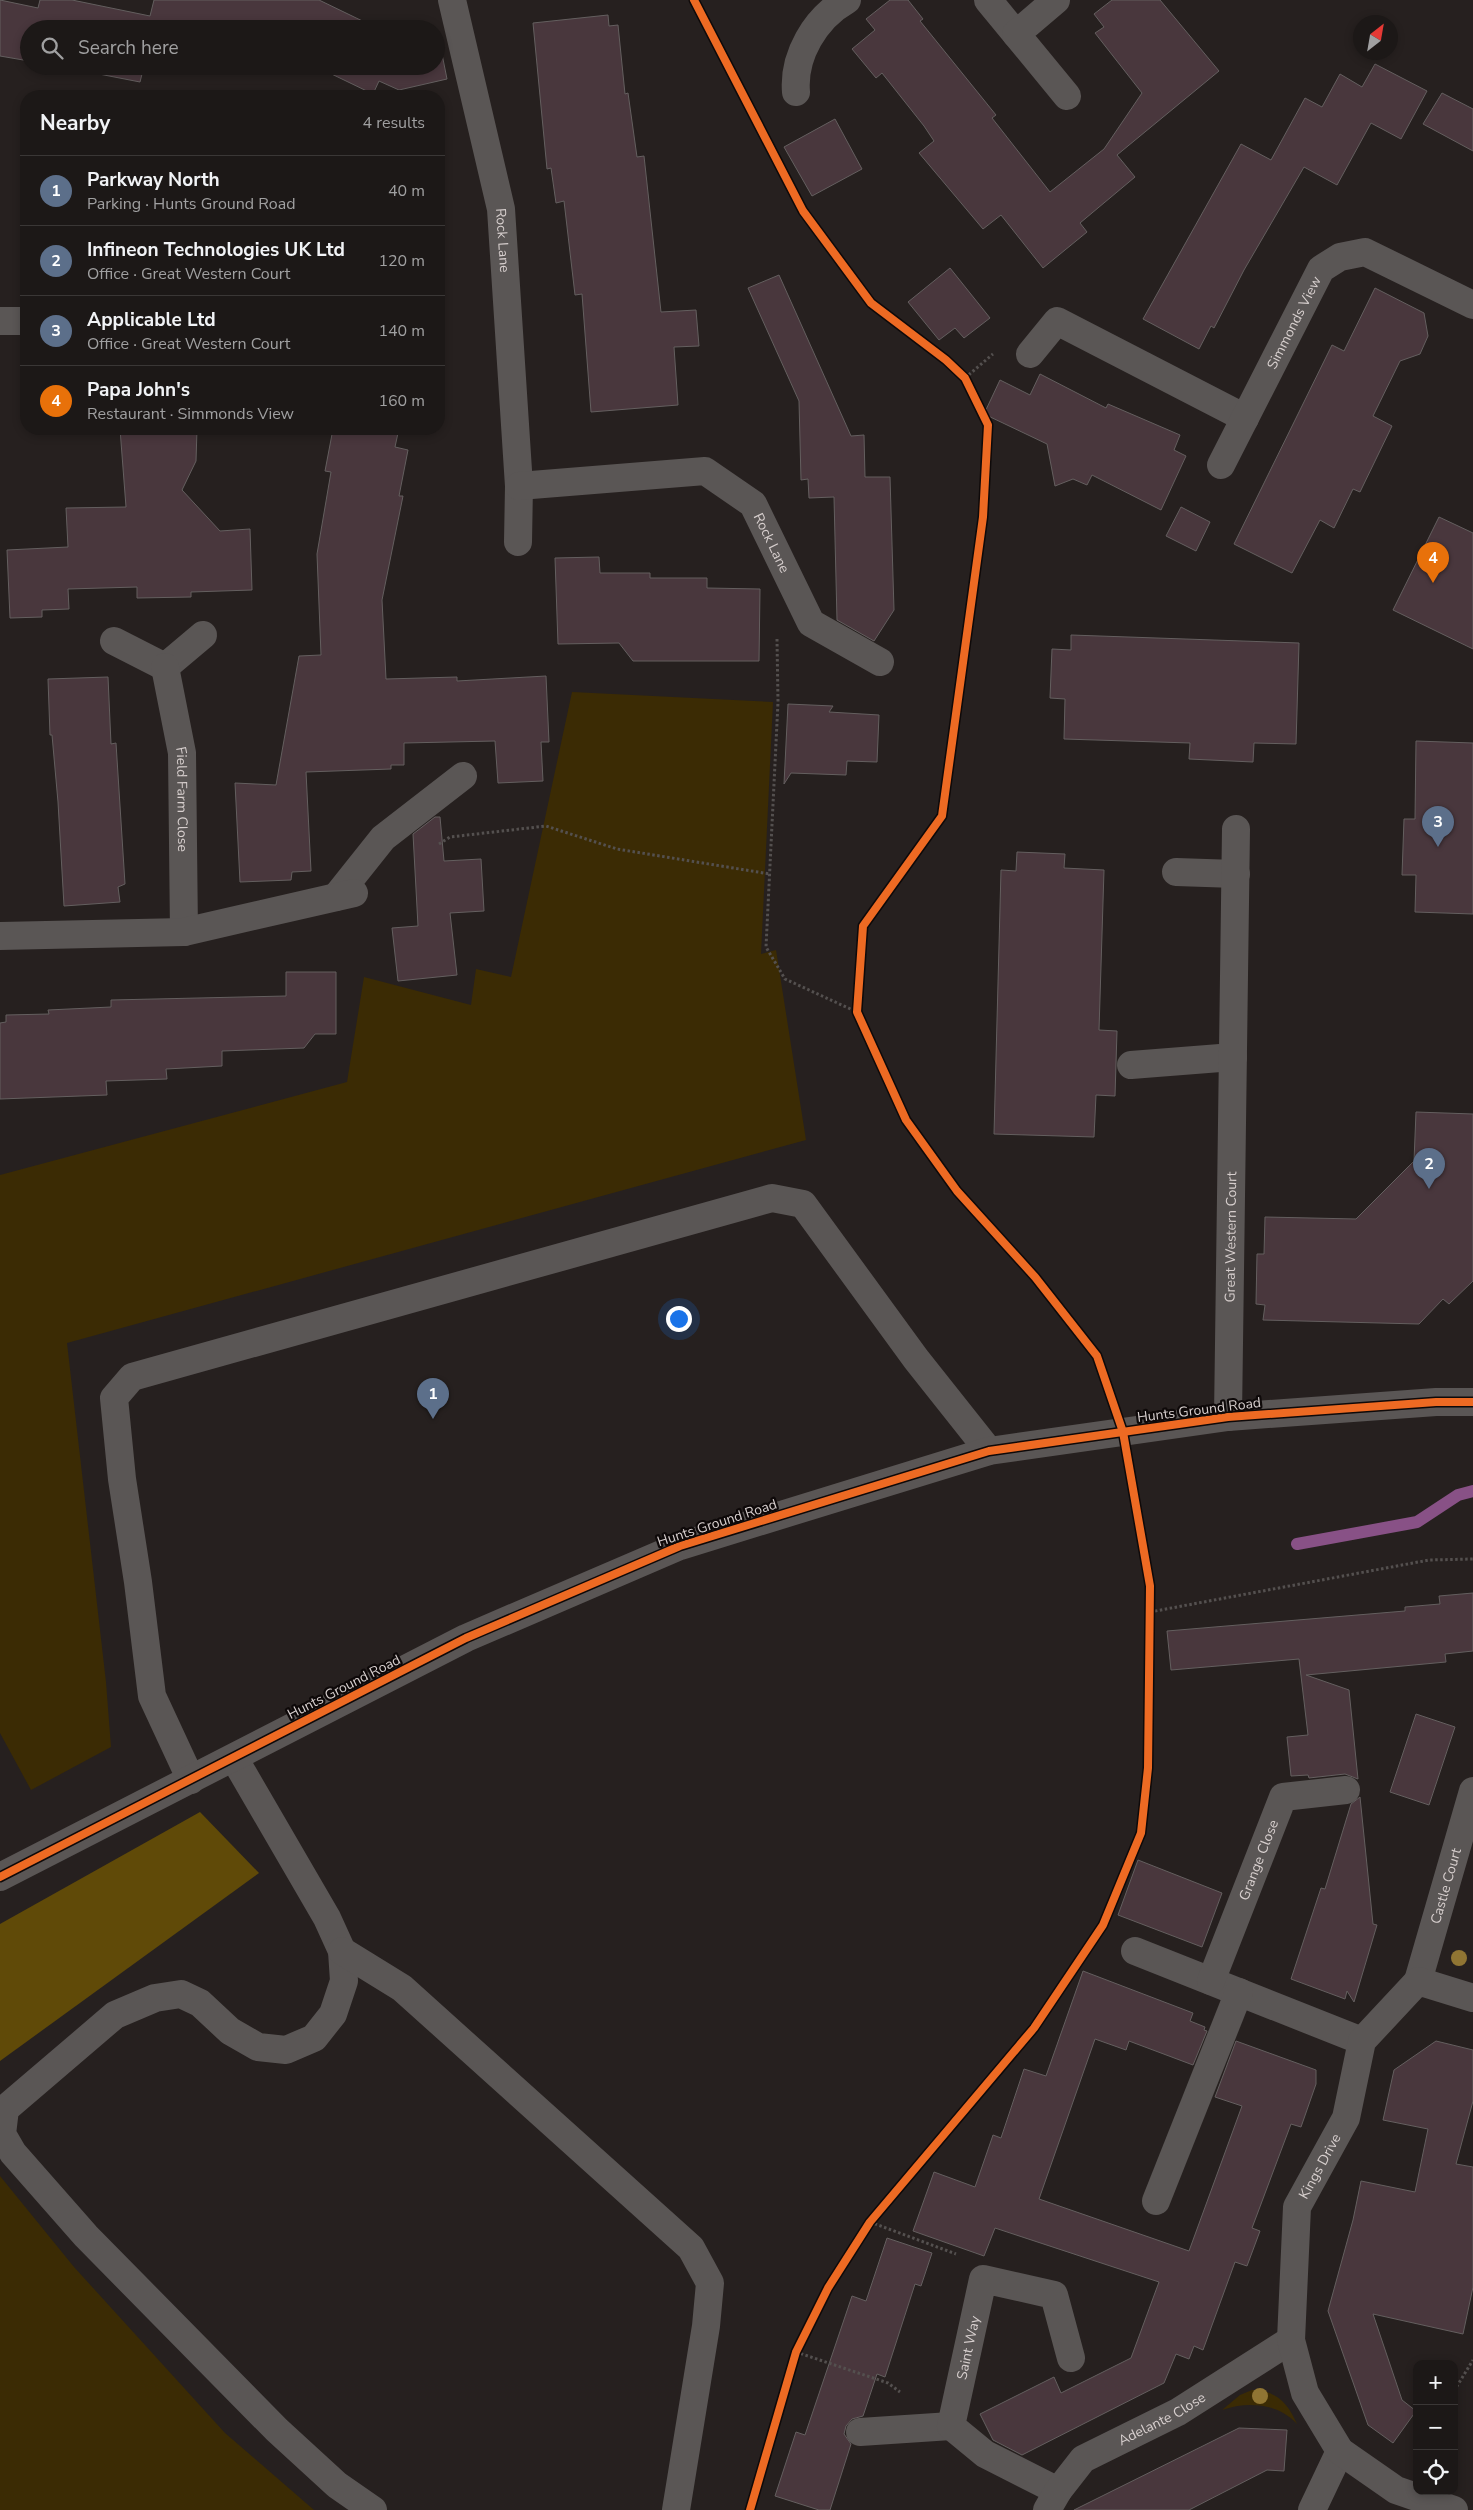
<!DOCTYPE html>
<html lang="en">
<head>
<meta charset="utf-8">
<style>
	:root { --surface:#1c1817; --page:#252120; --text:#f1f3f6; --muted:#a0a0a1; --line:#3a3736; --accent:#999291 }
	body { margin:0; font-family:"Nunito Sans",sans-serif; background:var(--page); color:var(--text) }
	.controls { position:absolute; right:15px; bottom:15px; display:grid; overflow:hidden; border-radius:10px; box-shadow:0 2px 8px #0003 }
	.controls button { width:45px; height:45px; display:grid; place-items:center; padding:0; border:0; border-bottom:1px solid var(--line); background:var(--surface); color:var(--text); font:25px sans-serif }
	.compass { position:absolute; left:1353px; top:15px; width:45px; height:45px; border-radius:50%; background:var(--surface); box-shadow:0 2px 8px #0003; rotate:31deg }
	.you { position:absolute; left:678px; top:1318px; width:18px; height:18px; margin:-12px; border:4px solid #fff; border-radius:50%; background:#1a73e8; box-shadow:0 0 0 8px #1a73e833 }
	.badge { display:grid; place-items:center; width:32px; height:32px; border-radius:50%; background:var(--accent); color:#fff; font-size:16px; font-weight:700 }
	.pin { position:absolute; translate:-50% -41px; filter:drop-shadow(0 1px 2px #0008) }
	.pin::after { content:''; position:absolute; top:26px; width:18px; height:15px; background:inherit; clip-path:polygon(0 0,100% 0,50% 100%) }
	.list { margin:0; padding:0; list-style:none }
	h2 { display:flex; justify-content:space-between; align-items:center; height:65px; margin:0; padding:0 20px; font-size:21px }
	h2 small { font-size:16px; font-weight:400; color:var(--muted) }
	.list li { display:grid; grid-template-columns:32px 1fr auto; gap:15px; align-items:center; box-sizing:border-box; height:70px; padding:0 20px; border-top:1px solid var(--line) }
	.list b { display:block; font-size:19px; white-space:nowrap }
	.list p { margin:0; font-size:16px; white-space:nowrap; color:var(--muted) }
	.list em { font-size:16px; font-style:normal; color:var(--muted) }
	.icon { flex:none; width:28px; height:28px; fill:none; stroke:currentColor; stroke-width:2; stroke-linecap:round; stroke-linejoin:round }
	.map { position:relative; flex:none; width:1473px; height:2510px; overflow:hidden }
	.search { position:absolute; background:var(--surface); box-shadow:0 2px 8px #0003; left:20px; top:20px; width:425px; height:55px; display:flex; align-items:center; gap:12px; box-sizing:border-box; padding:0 18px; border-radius:28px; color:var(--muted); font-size:19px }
	.panel { position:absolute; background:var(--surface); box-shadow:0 2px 8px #0003; left:20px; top:90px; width:425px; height:345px; border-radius:20px }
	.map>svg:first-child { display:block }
</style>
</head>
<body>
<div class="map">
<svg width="1473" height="2510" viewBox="0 0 1473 2510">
	<rect width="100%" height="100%" fill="#26201f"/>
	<g fill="#3b2b04">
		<path d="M572,692L773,702L761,954L776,950L806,1140L67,1343L106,1682L111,1747L31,1790L0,1733V1175L347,1082L364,977L471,1005L476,969L511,977Z"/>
		<path d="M0,2176L74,2267L225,2433L314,2510H0Z"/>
		<path d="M1252,2390C1276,2390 1288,2403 1297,2424C1278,2403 1247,2401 1222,2410L1240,2395Z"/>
	</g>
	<path fill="#604a08" d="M200,1812L259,1873L0,2061V1924Z"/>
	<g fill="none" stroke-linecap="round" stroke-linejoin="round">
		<path stroke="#885186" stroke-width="12" d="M1297,1544L1417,1522L1458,1495L1473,1491"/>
	</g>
	<g fill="#49373d" stroke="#645f5f">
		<path d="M0,0L38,8L40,0H72L150,16L154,0H319L379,29H29V61L0,56Z"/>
		<path d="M890,0H908L923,19L920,21L996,115L992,118L1050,192L1104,149L1142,93L1095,33L1104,27L1094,14L1112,0H1160L1219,71L1117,155L1135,177L1080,223L1087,232L1043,268L1001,215L983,229L919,153L934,141L924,126L882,73L876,78L852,49L875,30L866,19Z"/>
		<path d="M608,15L609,26L618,25L625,94L628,93L637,157L644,156L661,312L696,310L699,346L674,347L678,405L591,412L582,294L575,295L564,201L556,203L551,168L547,169L533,23Z"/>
		<path d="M436,44H440L447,79L399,90L379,81L373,94L315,66H436Z"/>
		<path d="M1375,64L1427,91L1401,139L1371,123L1337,185L1304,167L1244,270L1214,328L1211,326L1199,349L1143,319L1241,144L1271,160L1305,98L1322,107L1340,74L1362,87Z"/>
		<path d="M58,66H144L140,82Z"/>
		<path d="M1442,93L1473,109V151L1423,124Z"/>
		<path d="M835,119L862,169L812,196L784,147Z"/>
		<path d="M950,268L990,318L964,338L955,328L939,340L908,302Z"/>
		<path d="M779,275L851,436L864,435L865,477H890L894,610L874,641L837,620L834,497L809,498L808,479L801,480L799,401L748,288Z"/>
		<path d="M1375,288L1424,313L1428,336L1420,354L1400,361L1373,416L1392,426L1360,492L1353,489L1334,528L1320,520L1292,573L1234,544L1332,345L1344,351Z"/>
		<path d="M1040,374L1106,408L1108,404L1180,435L1174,450L1186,456L1161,510L1092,475L1087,485L1073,479L1055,486L1047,444L984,414L1000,380L1030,395Z"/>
		<path d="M120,429H197L196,461L182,490L220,531L250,529L252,590L191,592V597L137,598V587L68,589L69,609L42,610V617L10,618L7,550L68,547L66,508L126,507Z"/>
		<path d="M333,429H374L398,433L395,447L408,450L399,496H403L382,600L386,679L457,677V681L546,676L549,742H541L543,781L498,783L495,741L404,743V765H391V769L306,772L311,871L292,872L291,880L240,882L235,783L276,785L299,656L321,655L317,554L331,472L325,471Z"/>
		<path d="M1181,507L1210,522L1196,551L1166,536Z"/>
		<path d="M1439,517L1473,533V649L1393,610Z"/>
		<path d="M599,557L600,573H650V578H707V588L760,589L759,661H633L619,643L558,644L555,558Z"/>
		<path d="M1071,635L1299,643L1296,744L1254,743L1253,762L1189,759L1190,743L1064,739L1065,699L1050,698L1052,649L1071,650Z"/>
		<path d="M108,677L111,744L116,743L125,884L118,887L120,902L64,906L58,802L52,735H50L48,679Z"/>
		<path d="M788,704L833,706L829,712L879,715L877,762L847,761L846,775L791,773L784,784Z"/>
		<path d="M1416,741L1473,743V914L1415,912L1416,875H1402L1404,819H1415Z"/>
		<path d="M435,817H440L444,861L481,859L484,911L450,913L457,975L398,981L392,928L418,926L413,834Z"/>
		<path d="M1017,852L1065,854L1064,868L1104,870L1099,1030L1117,1031L1115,1096L1096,1095L1094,1137L994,1134L1001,870L1016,871Z"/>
		<path d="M286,972H336V1034H315L304,1048L222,1051V1066L166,1069L167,1079L106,1081L107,1095L0,1099V1023L6,1022V1015L49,1014L48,1010L111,1007V1000L286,996Z"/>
		<path d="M1416,1112L1473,1114V1281L1449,1304L1443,1299L1419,1324L1263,1320L1265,1305L1256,1304L1257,1254H1264L1265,1217L1356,1219L1414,1161Z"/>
		<path d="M1473,1593V1651L1445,1654L1446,1662L1306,1675L1349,1690L1358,1779L1345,1774L1309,1778L1308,1775L1291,1776L1287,1737L1308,1735L1299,1659L1171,1670L1167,1631L1405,1611V1607L1440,1604L1439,1596Z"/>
		<path d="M1416,1714L1455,1727L1429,1805L1390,1792Z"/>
		<path d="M1360,1797L1373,1924L1377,1925L1354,2002L1347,1991L1345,1999L1291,1979L1321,1888L1325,1889L1351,1804Z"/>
		<path d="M1138,1860L1222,1893L1202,1947L1118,1915Z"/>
		<path d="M1083,1971L1193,2013L1190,2021L1205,2027L1204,2030L1207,2031L1193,2065L1129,2041L1126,2050L1095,2039L1039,2199L1189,2251L1242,2106L1215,2097L1236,2041L1316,2070V2084L1301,2127L1291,2124L1252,2228L1260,2231L1247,2266L1235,2262L1203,2350L1194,2346L1189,2359L1176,2354L1164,2383L1022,2455L993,2440L980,2414L1054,2377L1061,2393L1131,2358L1159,2282L995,2228L984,2256L913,2231L934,2172L975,2187L993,2135L1001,2138L1024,2069L1046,2076Z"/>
		<path d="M1436,2041L1473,2050V2101L1456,2164L1473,2167V2287L1463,2334L1373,2314L1402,2400L1416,2411L1393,2443L1368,2425L1328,2311L1353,2220L1361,2181L1415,2192L1428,2129L1383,2120L1394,2070Z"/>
		<path d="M887,2238L932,2253L921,2286L915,2284L885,2377L877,2374L863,2416L852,2419L846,2426L844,2434L851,2444L830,2510H819L775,2496L796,2432L805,2435L852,2296L866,2301Z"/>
		<path d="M1239,2428L1287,2430L1284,2471L1267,2470L1189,2510H1074Z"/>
	</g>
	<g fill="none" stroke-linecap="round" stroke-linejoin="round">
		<g stroke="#54504f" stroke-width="3" stroke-dasharray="2.5 2.5" stroke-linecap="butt">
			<path d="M965,378L993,354"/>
			<path d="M777,639L778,702L766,947L785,979L857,1012"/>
			<path d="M439,844L450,837L546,826L617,849L770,874"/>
			<path d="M1150,1612L1429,1560L1473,1559"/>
			<path d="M870,2222L956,2254"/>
			<path d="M796,2352L888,2383L900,2392"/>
			<path d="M1454,2391L1473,2360"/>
		</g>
		<g stroke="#5a5655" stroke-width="28">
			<path id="s1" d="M452,0L501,209L519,486L518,542"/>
			<path d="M988,0L1016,34"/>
			<path d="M1056,0L1016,34L1067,96"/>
			<path d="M796,92C793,56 815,18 847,0"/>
			<path d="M0,321H26"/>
			<path d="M1030,354L1057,321L1245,418"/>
			<path id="s2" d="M1221,465L1321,269L1340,257L1365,252L1473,305"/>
			<path id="s3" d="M519,486L705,471L753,504L811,623L880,662"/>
			<path d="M114,641L165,667L203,635"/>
			<path id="s4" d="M165,667L182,753L184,932"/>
			<path d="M1176,872L1236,874"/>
			<path d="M336,897L383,838L463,776"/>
			<path d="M0,936L184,932L354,893"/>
			<path d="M1131,1065L1233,1057"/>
			<path id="s5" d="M1228,1417L1236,829"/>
			<path d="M234,1758L327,1918L342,1951L344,1981L333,2014L314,2038L286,2050L258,2047L230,2031L200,2003L181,1994L155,1998L115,2015L5,2109L2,2134L13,2153L86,2236L277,2430L337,2485L373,2510"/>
			<path d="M191,1780L152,1696L138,1582L122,1479L114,1398L132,1377L772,1198L803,1204L916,1359L989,1451"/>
			<path d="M0,1877L466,1638L680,1546L989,1451L1228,1417L1436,1402H1473"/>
			<path d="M342,1951L402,1988L691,2248L710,2283L706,2326L676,2510"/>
			<path d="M1135,1951L1362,2041"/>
			<path id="s6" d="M1211,1981L1283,1797L1346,1790"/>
			<path id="s7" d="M1418,1981L1473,1791"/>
			<path d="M1156,2201L1239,1992"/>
			<path d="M860,2432L951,2426"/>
			<path id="s8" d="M1058,2491L985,2454L951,2426L983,2279L1054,2295L1071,2358"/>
			<path id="s9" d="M1047,2510L1058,2491L1083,2459L1178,2412L1291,2340"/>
			<path d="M1312,2510L1340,2451"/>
			<path id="s10" d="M1454,2510L1396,2490L1340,2451L1305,2393L1291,2340L1297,2207L1346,2118L1362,2041L1418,1981L1473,1998"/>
		</g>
		<defs>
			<g id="cycleway">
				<path d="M694,0L803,211L871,303L946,360L965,378L988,425L983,517L942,816L863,926L857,1012L906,1120L957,1191L1035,1277L1097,1356L1123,1432L1150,1586L1148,1768L1141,1833L1103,1925L1034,2028L870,2222L828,2288L796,2352L750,2510"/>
				<path d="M0,1877L466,1638L680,1546L989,1451L1228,1417L1436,1402H1473"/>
			</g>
		</defs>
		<use href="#cycleway" stroke="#0e0909" stroke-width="11"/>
		<use href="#cycleway" stroke="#ed6a23" stroke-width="8"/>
	</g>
	<g fill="#907533">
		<circle cx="1459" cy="1958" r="8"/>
		<circle cx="1260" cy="2396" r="8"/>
	</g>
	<g text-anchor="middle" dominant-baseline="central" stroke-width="4.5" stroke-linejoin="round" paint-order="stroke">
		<g font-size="14" fill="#d7cfce" stroke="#0e0909">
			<text stroke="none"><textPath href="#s1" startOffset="246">Rock Lane</textPath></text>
			<text stroke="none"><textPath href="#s2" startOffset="160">Simmonds View</textPath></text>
			<text stroke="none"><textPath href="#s3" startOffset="288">Rock Lane</textPath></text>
			<text stroke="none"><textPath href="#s4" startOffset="134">Field Farm Close</textPath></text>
			<text stroke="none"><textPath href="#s5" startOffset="180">Great Western Court</textPath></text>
			<text transform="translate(1199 1410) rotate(-7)">Hunts Ground Road</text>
			<text transform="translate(717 1523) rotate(-18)">Hunts Ground Road</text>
			<text transform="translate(344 1687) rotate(-27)">Hunts Ground Road</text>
			<text stroke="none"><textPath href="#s6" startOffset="130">Grange Close</textPath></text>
			<text stroke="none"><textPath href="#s7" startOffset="99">Castle Court</textPath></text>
			<text stroke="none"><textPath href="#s10" startOffset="432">Kings Drive</textPath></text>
			<text stroke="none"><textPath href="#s8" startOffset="206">Saint Way</textPath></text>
			<text stroke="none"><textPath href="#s9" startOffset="151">Adelante Close</textPath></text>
		</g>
	</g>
</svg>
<div class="controls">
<button>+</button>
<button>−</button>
<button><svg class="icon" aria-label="locate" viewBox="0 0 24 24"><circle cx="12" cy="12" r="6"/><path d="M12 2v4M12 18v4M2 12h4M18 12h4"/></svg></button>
</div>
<svg class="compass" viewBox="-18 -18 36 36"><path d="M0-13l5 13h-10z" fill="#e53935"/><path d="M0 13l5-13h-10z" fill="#a0a0a1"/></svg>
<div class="you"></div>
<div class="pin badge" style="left:433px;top:1419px;background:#5c6f8a">1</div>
<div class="pin badge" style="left:1429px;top:1189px;background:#5c6f8a">2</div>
<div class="pin badge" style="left:1438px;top:847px;background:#5c6f8a">3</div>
<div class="pin badge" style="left:1433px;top:583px;background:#e8710a">4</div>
<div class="search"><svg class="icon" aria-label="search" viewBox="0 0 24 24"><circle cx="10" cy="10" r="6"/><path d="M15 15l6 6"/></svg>Search here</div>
<section class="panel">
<h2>Nearby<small>4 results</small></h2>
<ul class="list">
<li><span class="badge" style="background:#5c6f8a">1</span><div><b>Parkway North</b><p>Parking · Hunts Ground Road</p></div><em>40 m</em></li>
<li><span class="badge" style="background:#5c6f8a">2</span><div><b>Infineon Technologies UK Ltd</b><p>Office · Great Western Court</p></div><em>120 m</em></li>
<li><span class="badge" style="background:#5c6f8a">3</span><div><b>Applicable Ltd</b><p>Office · Great Western Court</p></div><em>140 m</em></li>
<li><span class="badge" style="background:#e8710a">4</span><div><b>Papa John's</b><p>Restaurant · Simmonds View</p></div><em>160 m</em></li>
</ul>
</section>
</div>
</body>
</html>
